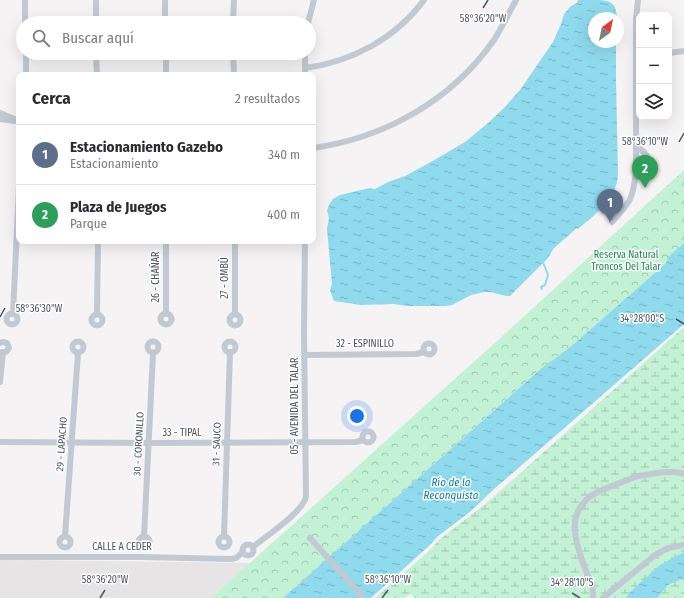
<!DOCTYPE html>
<html lang="es">
<head>
<meta charset="utf-8">
<style>
	:root { --surface:#fff; --page:#f7f7f7; --text:#2b2b33; --muted:#7c7c81; --line:#e1e1e2; --accent:#1a73e8 }
	body { margin:0; font-family:"Fira Sans Condensed",sans-serif; background:var(--page); color:var(--text) }
	.controls { position:absolute; right:12px; top:12px; display:grid; overflow:hidden; border-radius:8px; box-shadow:0 4px 16px #0002 }
	.controls button { width:36px; height:36px; display:grid; place-items:center; padding:0; border:0; border-bottom:1px solid var(--line); background:var(--surface); color:var(--text); font:20px sans-serif }
	.compass { position:absolute; left:588px; top:12px; width:36px; height:36px; border-radius:50%; background:var(--surface); box-shadow:0 4px 16px #0002; rotate:33deg }
	.you { position:absolute; left:357px; top:416px; width:14px; height:14px; margin:-10px; border:3px solid #fff; border-radius:50%; background:#1a73e8; box-shadow:0 0 0 6px #1a73e833 }
	.badge { display:grid; place-items:center; width:26px; height:26px; border-radius:50%; background:var(--accent); color:#fff; font-size:13px; font-weight:700 }
	.pin { position:absolute; translate:-50% -33px; filter:drop-shadow(0 1px 2px #0008) }
	.pin::after { content:''; position:absolute; top:21px; width:14px; height:12px; background:inherit; clip-path:polygon(0 0,100% 0,50% 100%) }
	.list { margin:0; padding:0; list-style:none }
	h2 { display:flex; justify-content:space-between; align-items:center; height:52px; margin:0; padding:0 16px; font-size:17px }
	h2 small { font-size:13px; font-weight:400; color:var(--muted) }
	.list li { display:grid; grid-template-columns:26px 1fr auto; gap:12px; align-items:center; box-sizing:border-box; height:60px; padding:0 16px; border-top:1px solid var(--line) }
	.list b { display:block; font-size:15px; white-space:nowrap }
	.list p { margin:0; font-size:13px; white-space:nowrap; color:var(--muted) }
	.list em { font-size:13px; font-style:normal; color:var(--muted) }
	.icon { flex:none; width:22px; height:22px; fill:none; stroke:currentColor; stroke-width:2; stroke-linecap:round; stroke-linejoin:round }
	.map { position:relative; flex:none; width:684px; height:598px; overflow:hidden }
	.search { position:absolute; background:var(--surface); box-shadow:0 4px 16px #0002; left:16px; top:16px; width:300px; height:44px; display:flex; align-items:center; gap:10px; box-sizing:border-box; padding:0 14px; border-radius:22px; color:var(--muted); font-size:15px }
	.panel { position:absolute; background:var(--surface); box-shadow:0 4px 16px #0002; left:16px; top:72px; width:300px; height:172px; border-radius:8px }
	.map>svg:first-child { display:block }
</style>
</head>
<body>
<div class="map">
<svg width="684" height="598" viewBox="0 0 684 598">
	<defs>
		<pattern id="forest-crowns" width="20" height="18" patternUnits="userSpaceOnUse"><rect width="20" height="18" fill="#c3f1d5"/><path d="M2 6a3 3 0 1 1 6 0M12 15a3 3 0 1 1 6 0" fill="none" stroke="#a0c6b0"/></pattern>
		<pattern id="wetland-marsh" width="20" height="14" patternUnits="userSpaceOnUse"><rect width="20" height="14" fill="#c3f1d5"/><path d="M1 5h8M5 5V1M11 12h8M15 12V8" fill="none" stroke="#a0c6b0"/></pattern>
		<pattern id="water-ripples" width="26" height="14" patternUnits="userSpaceOnUse"><rect width="26" height="14" fill="#90daee"/><path d="M2 4q2-2 4 0t4 0M15 11q2-2 4 0t4 0" fill="none" stroke="#78b4c4"/></pattern>
	</defs>
	<rect width="100%" height="100%" fill="#f5f3f3"/>
	<path fill="#e6e4e5" d="M0,560L107,561L252,563L211,598H0Z"/>
	<path fill="url(#forest-crowns)" d="M684,170V243L668,257L666,263L656,272L569,348L543,367L283,598H211L507,332Z"/>
	<path fill="url(#wetland-marsh)" d="M684,327V598H415L410,594L405,598H375L428,552L439,540L490,500Z"/>
	<g fill="url(#water-ripples)">
		<path d="M578,0C584,0 590,0 595,0C610,0 616,2 617,18H594V42H616V81L618,175C617,198 595,215 578,229L577,228L554,248L548,258L510,296H506L490,292H484L471,295L452,305L445,306H408L393,304L361,305L334,301L330,290L332,284L327,229L329,218L327,210L330,203L333,199L340,195L370,188L375,189L388,182L405,176L431,162L465,142L488,123L505,107L520,90L553,42L561,24L564,14L571,6L577,3Z"/>
		<path d="M684,243V324L493,490L471,511L437,537L430,545L371,598H283L543,367L569,348L656,272L666,263L668,257Z"/>
		<path d="M684,552V578L668,585L657,598H626L630,592L660,565Z"/>
	</g>
	<g fill="none" stroke-linecap="round" stroke-linejoin="round">
		<path stroke="#90daee" stroke-width="2" d="M542,289L541,287L545,285L548,275L543,262"/>
		<g stroke="#c1cad2" stroke-width="6">
			<path d="M25,0V23"/>
			<path d="M96,0V23"/>
			<path d="M165,0V23"/>
			<path d="M233,23L234,0"/>
			<path d="M308,23L314,0"/>
			<path d="M26,53V75"/>
			<path d="M96,53L97,75"/>
			<path d="M166,53V75"/>
			<path d="M233,53L234,75"/>
			<path d="M305,53V75"/>
			<path d="M669,53L684,51"/>
			<path d="M305,68C352,62 396,38 424,0"/>
			<path d="M0,113L19,121"/>
			<path d="M0,119L14,121"/>
			<path d="M313,148C385,138 452,100 494,40C502,27 509,13 516,0"/>
			<path d="M636,171V19L638,0"/>
			<path d="M612,222C631,201 633,199 636,171C642,168 647,162 647,156L644,152L636,146"/>
			<circle cx="12" cy="319" r="5.5"/>
			<circle cx="166" cy="319" r="5.5"/>
			<path d="M13,314L19,186"/>
			<path d="M97,314L98,241"/>
			<path d="M166,314V241"/>
			<path d="M235,314V241"/>
			<circle cx="97" cy="320" r="5.5"/>
			<circle cx="235" cy="320" r="5.5"/>
			<circle cx="153" cy="347" r="5.5"/>
			<circle cx="230" cy="347" r="5.5"/>
			<circle cx="78" cy="347" r="5.5"/>
			<path d="M0,343L3,342L7,343L9,348L6,352H0"/>
			<circle cx="429" cy="349" r="5.5"/>
			<path d="M305,355L416,354L424,352"/>
			<path d="M0,382L3,353"/>
			<circle cx="368" cy="437" r="5.5"/>
			<path d="M0,442L149,443L356,442L363,440"/>
			<path d="M65,536L78,353"/>
			<path d="M224,536L230,352"/>
			<circle cx="224" cy="542" r="5.5"/>
			<circle cx="144" cy="542" r="5.5"/>
			<circle cx="65" cy="542" r="5.5"/>
			<path d="M144,537L153,353"/>
			<path d="M310,538L364,598"/>
			<circle cx="248" cy="550" r="5.5"/>
			<path d="M253,547C267,535 301,514 306,497L304,333L305,241"/>
			<path d="M0,557H142L231,559L236,558L243,552"/>
			<path d="M593,598C594,584 589,579 584,566C576,542 565,515 591,496C601,489 616,485 627,480C638,475 673,469 684,474"/>
			<path d="M603,598L655,555L668,548L684,545"/>
		</g>
	</g>
	<path fill="none" stroke="#4a5661" stroke-width="1.5" d="M483,8L488,0M679,142L684,133M0,317L5,308M676,319L684,324M572,593L580,598M100,598L105,590M382,598L388,590"/>
	<g text-anchor="middle" dominant-baseline="central" stroke-width="3" stroke-linejoin="round" paint-order="stroke">
		<g font-size="10" fill="#17864f" stroke="#fff">
			<text x="626" y="255">Reserva Natural<tspan x="626" dy="12">Troncos Del Talar</tspan></text>
		</g>
		<g font-size="10" fill="#4a5661" stroke="#fff">
			<text transform="translate(156 277) rotate(-90)">26 - CHAÑAR</text>
			<text transform="translate(225 278) rotate(-90)">27 - OMBÚ</text>
			<text x="365" y="344">32 - ESPINILLO</text>
			<text transform="translate(295 406) rotate(-90)">05 - AVENIDA DEL TALAR</text>
			<text x="182" y="433">33 - TIPAL</text>
			<text transform="translate(62 444) rotate(-86)">29 - LAPACHO</text>
			<text transform="translate(139 444) rotate(-87)">30 - CORONILLO</text>
			<text transform="translate(217 444) rotate(-88)">31 - SAUCO</text>
			<text x="122" y="547">CALLE A CEDER</text>
		</g>
		<g font-size="11" font-style="italic" fill="#0c7c9b" stroke="#fff">
			<text x="451" y="482">Río de la<tspan x="451" dy="13">Reconquista</tspan></text>
		</g>
	</g>
	<g font-size="10" text-anchor="middle" fill="#4a5661" stroke="#fff" stroke-width="3" stroke-linejoin="round" paint-order="stroke">
		<text x="483" y="22">58°36'20"W</text>
		<text x="645" y="145">58°36'10"W</text>
		<text x="39" y="312">58°36'30"W</text>
		<text x="642" y="322">34°28'00"S</text>
		<text x="105" y="583">58°36'20"W</text>
		<text x="388" y="583">58°36'10"W</text>
		<text x="572" y="586">34°28'10"S</text>
	</g>
</svg>
<div class="controls">
<button>+</button>
<button>−</button>
<button><svg class="icon" aria-label="layers" viewBox="0 0 24 24"><path d="M12 4l9 5-9 5-9-5zM3 14l9 5 9-5"/></svg></button>
</div>
<svg class="compass" viewBox="-18 -18 36 36"><path d="M0-13l5 13h-10z" fill="#e53935"/><path d="M0 13l5-13h-10z" fill="#7c7c81"/></svg>
<div class="you"></div>
<div class="pin badge" style="left:610px;top:222px;background:#5c6f8a">1</div>
<div class="pin badge" style="left:645px;top:188px;background:#2e9e5b">2</div>
<div class="search"><svg class="icon" aria-label="search" viewBox="0 0 24 24"><circle cx="10" cy="10" r="6"/><path d="M15 15l6 6"/></svg>Buscar aquí</div>
<section class="panel">
<h2>Cerca<small>2 resultados</small></h2>
<ul class="list">
<li><span class="badge" style="background:#5c6f8a">1</span><div><b>Estacionamiento Gazebo</b><p>Estacionamiento</p></div><em>340 m</em></li>
<li><span class="badge" style="background:#2e9e5b">2</span><div><b>Plaza de Juegos</b><p>Parque</p></div><em>400 m</em></li>
</ul>
</section>
</div>
</body>
</html>
